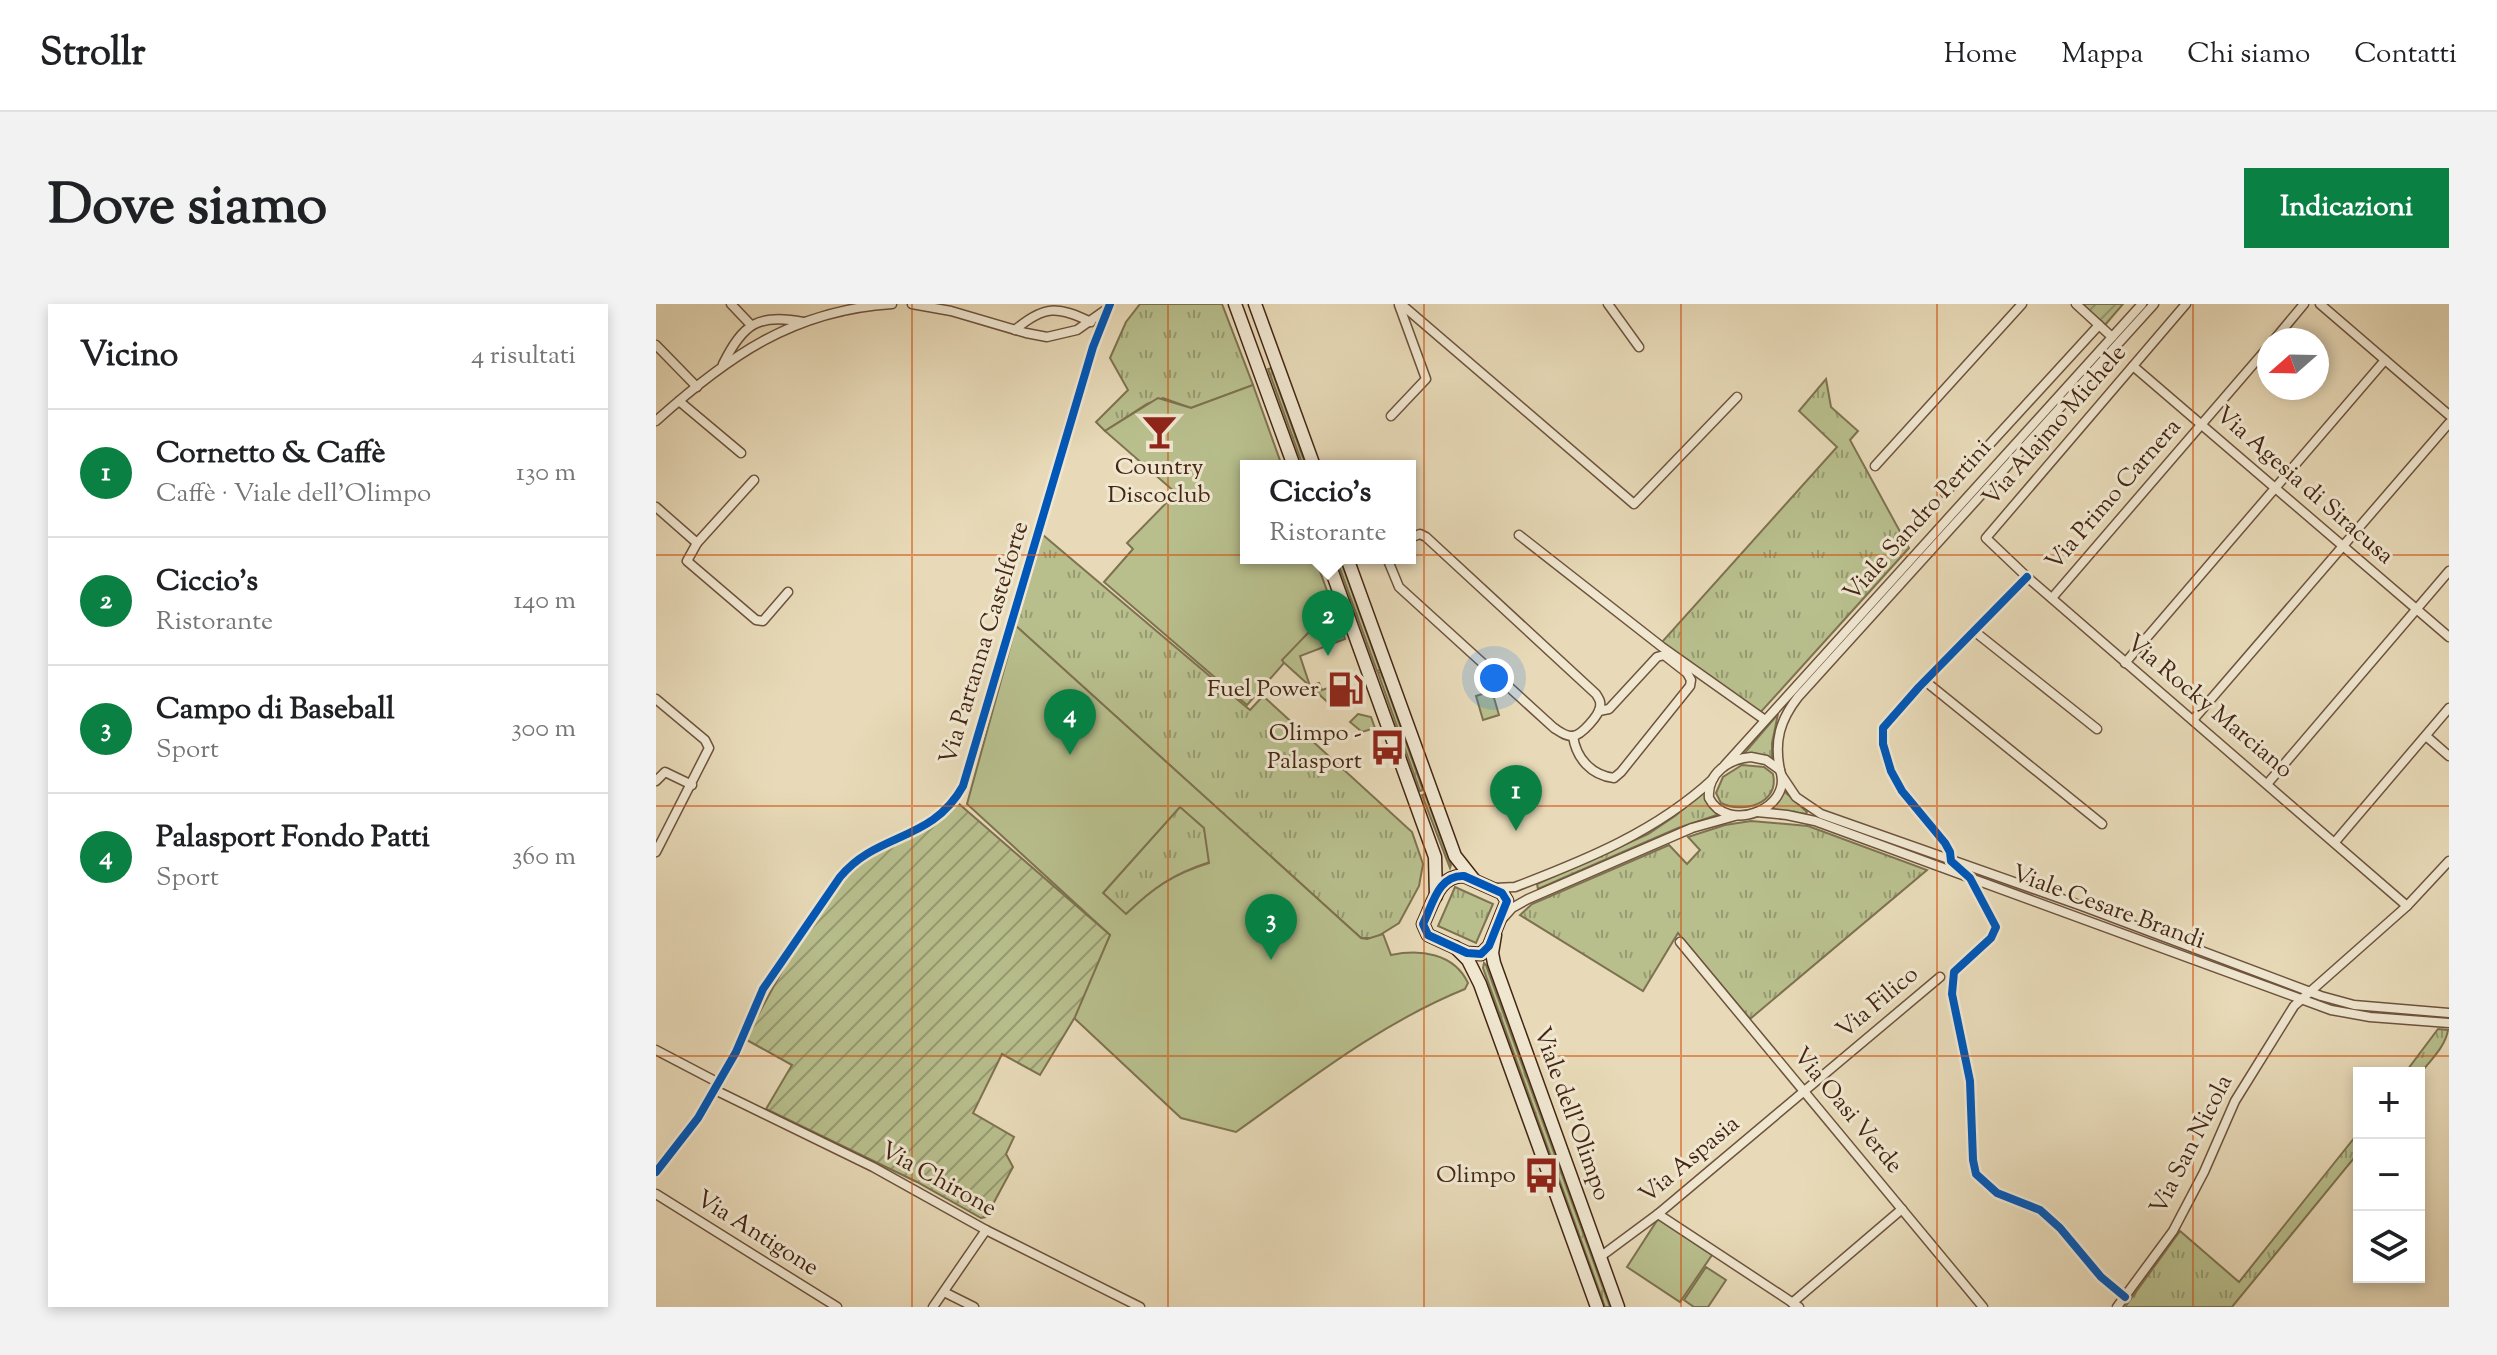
<!DOCTYPE html>
<html lang="it">
<head>
<meta charset="utf-8">
<style>
	:root { --surface:#fff; --page:#f2f2f2; --text:#202124; --muted:#757577; --line:#e0e0e0; --accent:#0b8043 }
	body { margin:0; font-family:"Sorts Mill Goudy",serif; background:var(--page); color:var(--text) }
	.controls { position:absolute; right:24px; bottom:24px; display:grid; overflow:hidden; border-radius:0px; box-shadow:0 4px 12px #0003 }
	.controls button { width:72px; height:72px; display:grid; place-items:center; padding:0; border:0; border-bottom:2px solid var(--line); background:var(--surface); color:var(--text); font:40px sans-serif }
	.compass { position:absolute; left:1601px; top:24px; width:72px; height:72px; border-radius:50%; background:var(--surface); box-shadow:0 4px 12px #0003; rotate:250deg }
	.you { position:absolute; left:838px; top:374px; width:28px; height:28px; margin:-20px; border:6px solid #fff; border-radius:50%; background:#1a73e8; box-shadow:0 0 0 12px #1a73e833 }
	.badge { display:grid; place-items:center; width:52px; height:52px; border-radius:50%; background:var(--accent); color:#fff; font-size:26px; font-weight:700 }
	.pin { position:absolute; translate:-50% -66px; filter:drop-shadow(0 2px 4px #0008) }
	.pin::after { content:''; position:absolute; top:42px; width:28px; height:24px; background:inherit; clip-path:polygon(0 0,100% 0,50% 100%) }
	.popup { position:absolute; left:584px; top:156px; width:176px; height:104px; box-sizing:border-box; display:grid; place-content:center; border-radius:0px; background:var(--surface); filter:drop-shadow(0 2px 6px #0005); font-size:26px; white-space:nowrap; color:var(--muted) }
	.popup b { font-size:30px; color:var(--text) }
	.popup::after { content:''; position:absolute; left:50%; top:100%; margin-left:-16px; border:16px solid transparent; border-top-color:var(--surface) }
	.list { margin:0; padding:0; list-style:none }
	h2 { display:flex; justify-content:space-between; align-items:center; height:104px; margin:0; padding:0 32px; font-size:34px }
	h2 small { font-size:26px; font-weight:400; color:var(--muted) }
	.list li { display:grid; grid-template-columns:52px 1fr auto; gap:24px; align-items:center; box-sizing:border-box; height:128px; padding:0 32px; border-top:2px solid var(--line) }
	.list b { display:block; font-size:30px; white-space:nowrap }
	.list p { margin:0; font-size:26px; white-space:nowrap; color:var(--muted) }
	.list em { font-size:26px; font-style:normal; color:var(--muted) }
	.icon { flex:none; width:44px; height:44px; fill:none; stroke:currentColor; stroke-width:2; stroke-linecap:round; stroke-linejoin:round }
	.map { position:relative; flex:none; width:1793px; height:1003px; overflow:hidden; border-radius:0px }
	header { display:flex; align-items:center; gap:48px; box-sizing:border-box; height:112px; padding:0 40px; background:var(--surface); border-bottom:2px solid var(--line) }
	header strong { font-size:38px }
	nav { display:flex; gap:44px; margin-inline-start:auto; font-size:28px }
	.intro { display:flex; align-items:center; justify-content:space-between; box-sizing:border-box; height:192px; padding:0 48px }
	h1 { margin:0; font-size:56px }
	.button { padding:20px 36px; border-radius:0px; background:var(--accent); color:#fff; font-size:28px; font-weight:700 }
	main { display:flex; gap:48px; padding:0 48px }
	aside { flex:1; background:var(--surface); border-radius:0px; box-shadow:0 4px 12px #0003 }
	.map>svg:first-child { display:block }
</style>
</head>
<body>
<header>
<strong>Strollr</strong>
<nav><a>Home</a><a>Mappa</a><a>Chi siamo</a><a>Contatti</a></nav>
</header>
<div class="intro"><h1>Dove siamo</h1><a class="button">Indicazioni</a></div>
<main>
<aside>
<h2>Vicino<small>4 risultati</small></h2>
<ul class="list">
<li><span class="badge">1</span><div><b>Cornetto &amp; Caffè</b><p>Caffè · Viale dell'Olimpo</p></div><em>130 m</em></li>
<li><span class="badge">2</span><div><b>Ciccio's</b><p>Ristorante</p></div><em>140 m</em></li>
<li><span class="badge">3</span><div><b>Campo di Baseball</b><p>Sport</p></div><em>300 m</em></li>
<li><span class="badge">4</span><div><b>Palasport Fondo Patti</b><p>Sport</p></div><em>360 m</em></li>
</ul>
</aside>
<div class="map">
<svg width="1793" height="1003" viewBox="0 0 1793 1003">
	<defs>
		<pattern id="grass-tufts" width="24" height="20" patternUnits="userSpaceOnUse" patternTransform="scale(2)"><rect width="24" height="20" fill="#b8bf8d"/><path d="M3 7l-1-3M5 7V3M7 7l1-3M15 17l-1-3M17 17v-4M19 17l1-3" fill="none" stroke="#979b72"/></pattern>
		<pattern id="garden-furrows" width="10" height="10" patternUnits="userSpaceOnUse" patternTransform="scale(2)"><rect width="10" height="10" fill="#b8bf8d"/><path d="M-1 1l2-2M0 10L10 0M9 11l2-2" fill="none" stroke="#979b72"/></pattern>
	</defs>
	<rect width="100%" height="100%" fill="#e8dab8"/>
	<filter id="stains"><feTurbulence type="fractalNoise" baseFrequency=".0025" numOctaves="4"/><feColorMatrix values="0 0 0 0 .2 0 0 0 0 .09 0 0 0 0 .02 0 0 0 .5 -.17"/></filter>
	<radialGradient id="worn" r=".72"><stop offset=".6" stop-color="#630" stop-opacity="0"/><stop offset="1" stop-color="#630" stop-opacity=".3"/></radialGradient>
	<g fill="url(#grass-tufts)" stroke="#7e7250" stroke-width="2">
		<path d="M484,0H566L597,81L535,104L507,94L491,100L449,127L440,118L472,86L454,54L470,18Z"/>
		<path d="M615,64L650,162H647L612,65Z"/>
		<path d="M1170,75L1175,103L1202,127L1194,136L1253,244L1103,410L1006,338L1181,143L1143,107Z"/>
		<path d="M387,231L594,406L607,392L756,528L767,560L763,582L743,619L719,634H705L360,322Z"/>
		<path d="M680,254H684L724,366L721,367Z"/>
		<path d="M677,303L689,335L644,352L654,382L663,379L666,386L675,383L680,398L676,402L625,356Z"/>
		<path d="M725,368L767,486L764,487L722,369Z"/>
		<path d="M702,410L715,413L719,424L706,428L694,418Z"/>
		<path d="M1122,410L1116,439V455L1086,452Z"/>
		<path d="M1086,461L1108,463L1117,470C1124,500 1086,510 1065,499L1060,489L1067,473Z"/>
		<path d="M1128,487L1151,508L1150,510L1115,505Z"/>
		<path d="M1048,488L1061,511L1022,524L882,585L881,580L992,530L1019,512Z"/>
		<path d="M769,490L795,561L794,564L766,491Z"/>
		<path d="M524,502L548,524L554,558C517,570 497,584 470,611L447,589Z"/>
		<path d="M1095,517L1152,522L1271,566L1094,715L1022,629L987,687L864,611L876,600L1013,541L1031,560L1044,546L1032,533L1069,521Z"/>
		<path d="M799,583L837,600L820,639L782,622Z"/>
		<path d="M828,659L830,661L954,1003H949L827,664Z"/>
		<path d="M1782,725L1792,726C1790,742 1773,758 1763,771L1749,769Z"/>
		<path d="M1703,828V848L1576,1003H1469L1524,927L1583,978Z"/>
	</g>
	<g fill="#b8bf8d" stroke="#7e7250" stroke-width="2" fill-rule="evenodd">
		<path d="M597,81L626,162H590V254H659L677,303L626,356L628,359L591,401L448,278L477,245L471,239L520,189L449,127L502,94L535,104Z"/>
		<path d="M360,322L705,634L711,635L727,630L735,651C764,645 798,649 812,679L809,685C725,719 653,776 580,828L525,814L417,713L454,631L311,500ZM524,503L548,524L553,559C517,570 497,584 470,610L447,589Z"/>
		<path d="M836,387L843,411L827,416L820,392Z"/>
		<path d="M1002,915L1056,951L1024,998L971,963Z"/>
		<path d="M1050,963L1070,976L1052,1003H1038L1028,996Z"/>
	</g>
	<g fill="url(#garden-furrows)" stroke="#7e7250" stroke-width="2">
		<path d="M1426,0H1467L1449,21Z"/>
		<path d="M302,499L454,631L419,713L384,771L346,750L317,809L358,833L350,850L357,863L330,913L325,914L261,878L110,805L136,761L89,735L131,658L166,604L198,563L208,555L271,525Z"/>
	</g>
	<g fill="none" stroke-linecap="round" stroke-linejoin="round">
		<defs>
			<g id="street">
				<path d="M75,0L95,21"/>
				<path d="M256,0L295,7L370,29L391,33L421,26L448,7"/>
				<path d="M745,0L978,200L1081,93"/>
				<path d="M952,0L983,43"/>
				<path d="M1420,0L1456,33"/>
				<path d="M1530,0L1330,234L1371,273L1751,602"/>
				<path d="M1664,0L1793,111"/>
				<path d="M359,26C388,1 402,2 435,18"/>
				<path d="M1618,36L1648,0"/>
				<path d="M0,41L41,83"/>
				<path d="M67,60C87,20 102,9 147,18"/>
				<path d="M1477,62L1793,333"/>
				<path d="M23,97L85,149"/>
				<path d="M735,112L770,75L743,1"/>
				<path d="M0,117C71,53 137,6 236,0"/>
				<path d="M1219,162L1366,0"/>
				<path d="M1289,189L1443,21"/>
				<path d="M0,203L41,239L31,257L100,316L107,317L132,288"/>
				<path d="M863,231L1006,343L1109,416"/>
				<path d="M41,239L98,176"/>
				<path d="M731,254L743,283L898,424C903,427 910,433 917,432C926,431 943,411 944,403C945,397 943,395 940,390L770,233L764,230L754,234"/>
				<path d="M1371,273L1263,383L1227,424V440L1235,467L1246,487L1289,539L1294,548L1295,557L1314,574L1340,623L1335,634L1298,668L1296,690L1314,777L1317,856L1320,870L1341,889L1384,906L1404,924L1445,973L1469,993"/>
				<path d="M1396,294L1613,42"/>
				<path d="M1318,327L1441,425"/>
				<path d="M1469,359L1729,56"/>
				<path d="M1269,377L1446,520"/>
				<path d="M0,395L49,436L53,444L0,548"/>
				<path d="M1537,416L1793,119"/>
				<path d="M917,432C920,454 935,471 958,474L965,468L1034,382L1035,376L1031,369L1008,351L1001,353L953,405L943,407"/>
				<path d="M1770,432L1793,452"/>
				<path d="M1095,453L1110,456L1124,466C1138,505 1071,530 1053,494C1051,469 1073,455 1095,453Z"/>
				<path d="M1069,461L1486,0"/>
				<path d="M1124,466C1118,437 1124,416 1142,393L1498,0"/>
				<path d="M1126,472L1140,493L1165,510L1426,602L1665,692L1698,701L1793,709"/>
				<path d="M0,477L9,468L36,481"/>
				<path d="M1612,479L1793,267"/>
				<path d="M1101,508L1131,511L1159,517L1675,706L1714,713L1793,719"/>
				<path d="M1679,538L1793,404"/>
				<path d="M839,584L859,583C930,556 1001,527 1057,475"/>
				<path d="M847,614L856,604L872,595L1036,524L1079,512"/>
				<path d="M1024,638L1327,1003"/>
				<path d="M0,746L63,779"/>
				<path d="M59,786L217,863L330,926L484,1003"/>
				<path d="M0,868L42,814L80,748L107,685L184,573C221,528 276,538 307,482L437,43L454,0"/>
				<path d="M0,890L181,1003"/>
				<path d="M1002,910L1143,1003"/>
				<path d="M944,953L1002,910L1284,673"/>
				<path d="M288,988L318,1003"/>
				<path d="M1136,999L1246,905"/>
				<path d="M277,1003L330,926"/>
				<path d="M1461,1003L1517,927L1548,868L1579,797L1638,702L1751,602L1793,557"/>
			</g>
			<g id="secondary">
				<path d="M579,0L638,162"/>
				<path d="M599,0L658,162"/>
				<path d="M671,254L779,553L780,592"/>
				<path d="M691,254L799,552L818,576"/>
				<path d="M808,572L846,589L851,597L833,642L825,650L811,649L772,631L767,620C777,600 782,571 808,572Z"/>
				<path d="M839,631L836,649L838,659L962,1003"/>
				<path d="M799,643L812,656L824,680L941,1003"/>
			</g>
		</defs>
		<use href="#street" stroke="#6e533d" stroke-width="11"/>
		<use href="#secondary" stroke="#452614" stroke-width="15"/>
		<use href="#street" stroke="#f0e7d1" stroke-width="8"/>
		<use href="#secondary" stroke="#f0e7d1" stroke-width="12"/>
		<defs>
			<g id="cycleway">
				<path d="M1371,273L1263,383L1227,424V440L1235,467L1246,487L1289,539L1294,548L1295,557L1314,574L1340,623L1335,634L1298,668L1296,690L1314,777L1317,856L1320,870L1341,889L1384,906L1404,924L1445,973L1469,993"/>
				<path d="M808,572L846,589L851,597L833,642L825,650L811,649L772,631L767,620C777,600 782,571 808,572Z"/>
				<path d="M0,868L42,814L80,748L107,685L184,573C221,528 276,538 307,482L437,43L454,0"/>
			</g>
		</defs>
		<use href="#cycleway" stroke="#f0e7d1" stroke-width="13"/>
		<use href="#cycleway" stroke="#0057b8" stroke-width="8"/>
	</g>
	<path fill="none" stroke="#d0510d" stroke-width="2" stroke-opacity="0.55" d="M256,0V1003M512,0V1003M768,0V1003M1025,0V1003M1281,0V1003M1537,0V1003M0,251H1793M0,502H1793M0,752H1793"/>
	<defs>
		<symbol id="bar-bare" viewBox="-9 -9 18 18"><path d="M-6-5H6L.8 .8V4.5H3.5V6h-7V4.5H-.8V.8Z" fill="#8f2418" stroke="#f0e7d1" stroke-width="2.5" paint-order="stroke"/></symbol>
		<symbol id="fuel-bare" viewBox="-9 -9 18 18"><path d="M-5.5-6h7V0h2V4h1.3V-2.5L3-4.5l.8-.8L6-3V5H2.5V1h-1V6h-7ZM-4.2-4.7v3.2H.2V-4.7Z" fill="#8f2418" stroke="#f0e7d1" stroke-width="2.5" paint-order="stroke"/></symbol>
		<symbol id="bus-bare" viewBox="-9 -9 18 18"><path d="M-5-6H5V4H4V6H2V4H-2V6H-4V4H-5ZM-3.5-4V0h7V-4ZM-3.5 1.2v1.5H-2V1.2ZM2 1.2v1.5H3.5V1.2Z" fill="#8f2418" stroke="#f0e7d1" stroke-width="2.5" paint-order="stroke"/></symbol>
	</defs>
	<g fill-rule="evenodd">
		<use href="#bar-bare" x="478" y="102" width="51" height="51"/>
		<use href="#fuel-bare" x="664" y="360" width="51" height="51"/>
		<use href="#bus-bare" x="706" y="418" width="51" height="51"/>
		<use href="#bus-bare" x="860" y="846" width="51" height="51"/>
	</g>
	<g text-anchor="middle" dominant-baseline="central" stroke-width="6" stroke-linejoin="round" paint-order="stroke">
		<g font-size="24" fill="#452614" stroke="#f0e7d1">
			<text transform="translate(1399 122) rotate(-49)">Via Alajmo Michele</text>
			<text transform="translate(1648 182) rotate(41)">Via Agesia di Siracusa</text>
			<text transform="translate(1458 191) rotate(-49)">Via Primo Carnera</text>
			<text transform="translate(1262 217) rotate(-48)">Viale Sandro Pertini</text>
			<text transform="translate(329 339) rotate(-73)">Via Partanna Castelforte</text>
			<text transform="translate(1553 403) rotate(40)">Via Rocky Marciano</text>
			<text transform="translate(1452 604) rotate(20)">Viale Cesare Brandi</text>
			<text transform="translate(1222 699) rotate(-40)">Via Filico</text>
			<text transform="translate(1191 807) rotate(50)">Via Oasi Verde</text>
			<text transform="translate(915 810) rotate(70)">Viale dell'Olimpo</text>
			<text transform="translate(1536 841) rotate(-63)">Via San Nicola</text>
			<text transform="translate(1034 856) rotate(-40)">Via Aspasia</text>
			<text transform="translate(282 876) rotate(29)">Via Chirone</text>
			<text transform="translate(101 930) rotate(32)">Via Antigone</text>
		</g>
		<g font-size="24" fill="#452614" stroke="#f0e7d1" text-anchor="end">
			<text x="503" y="164" text-anchor="middle">Country<tspan x="503" dy="28">Discoclub</tspan></text>
			<text x="663" y="386">Fuel Power</text>
			<text x="706" y="430">Olimpo -<tspan x="706" dy="28">Palasport</tspan></text>
			<text x="860" y="872">Olimpo</text>
		</g>
	</g>
	<rect width="100%" height="100%" filter="url(#stains)"/>
	<rect width="100%" height="100%" fill="url(#worn)"/>
</svg>
<div class="controls">
<button>+</button>
<button>−</button>
<button><svg class="icon" aria-label="layers" viewBox="0 0 24 24"><path d="M12 4l9 5-9 5-9-5zM3 14l9 5 9-5"/></svg></button>
</div>
<svg class="compass" viewBox="-18 -18 36 36"><path d="M0-13l5 13h-10z" fill="#e53935"/><path d="M0 13l5-13h-10z" fill="#757577"/></svg>
<div class="you"></div>
<div class="pin badge" style="left:860px;top:527px">1</div>
<div class="pin badge" style="left:672px;top:352px">2</div>
<div class="popup"><b>Ciccio's</b>Ristorante</div>
<div class="pin badge" style="left:615px;top:656px">3</div>
<div class="pin badge" style="left:414px;top:451px">4</div>
</div>
</main>
</body>
</html>
